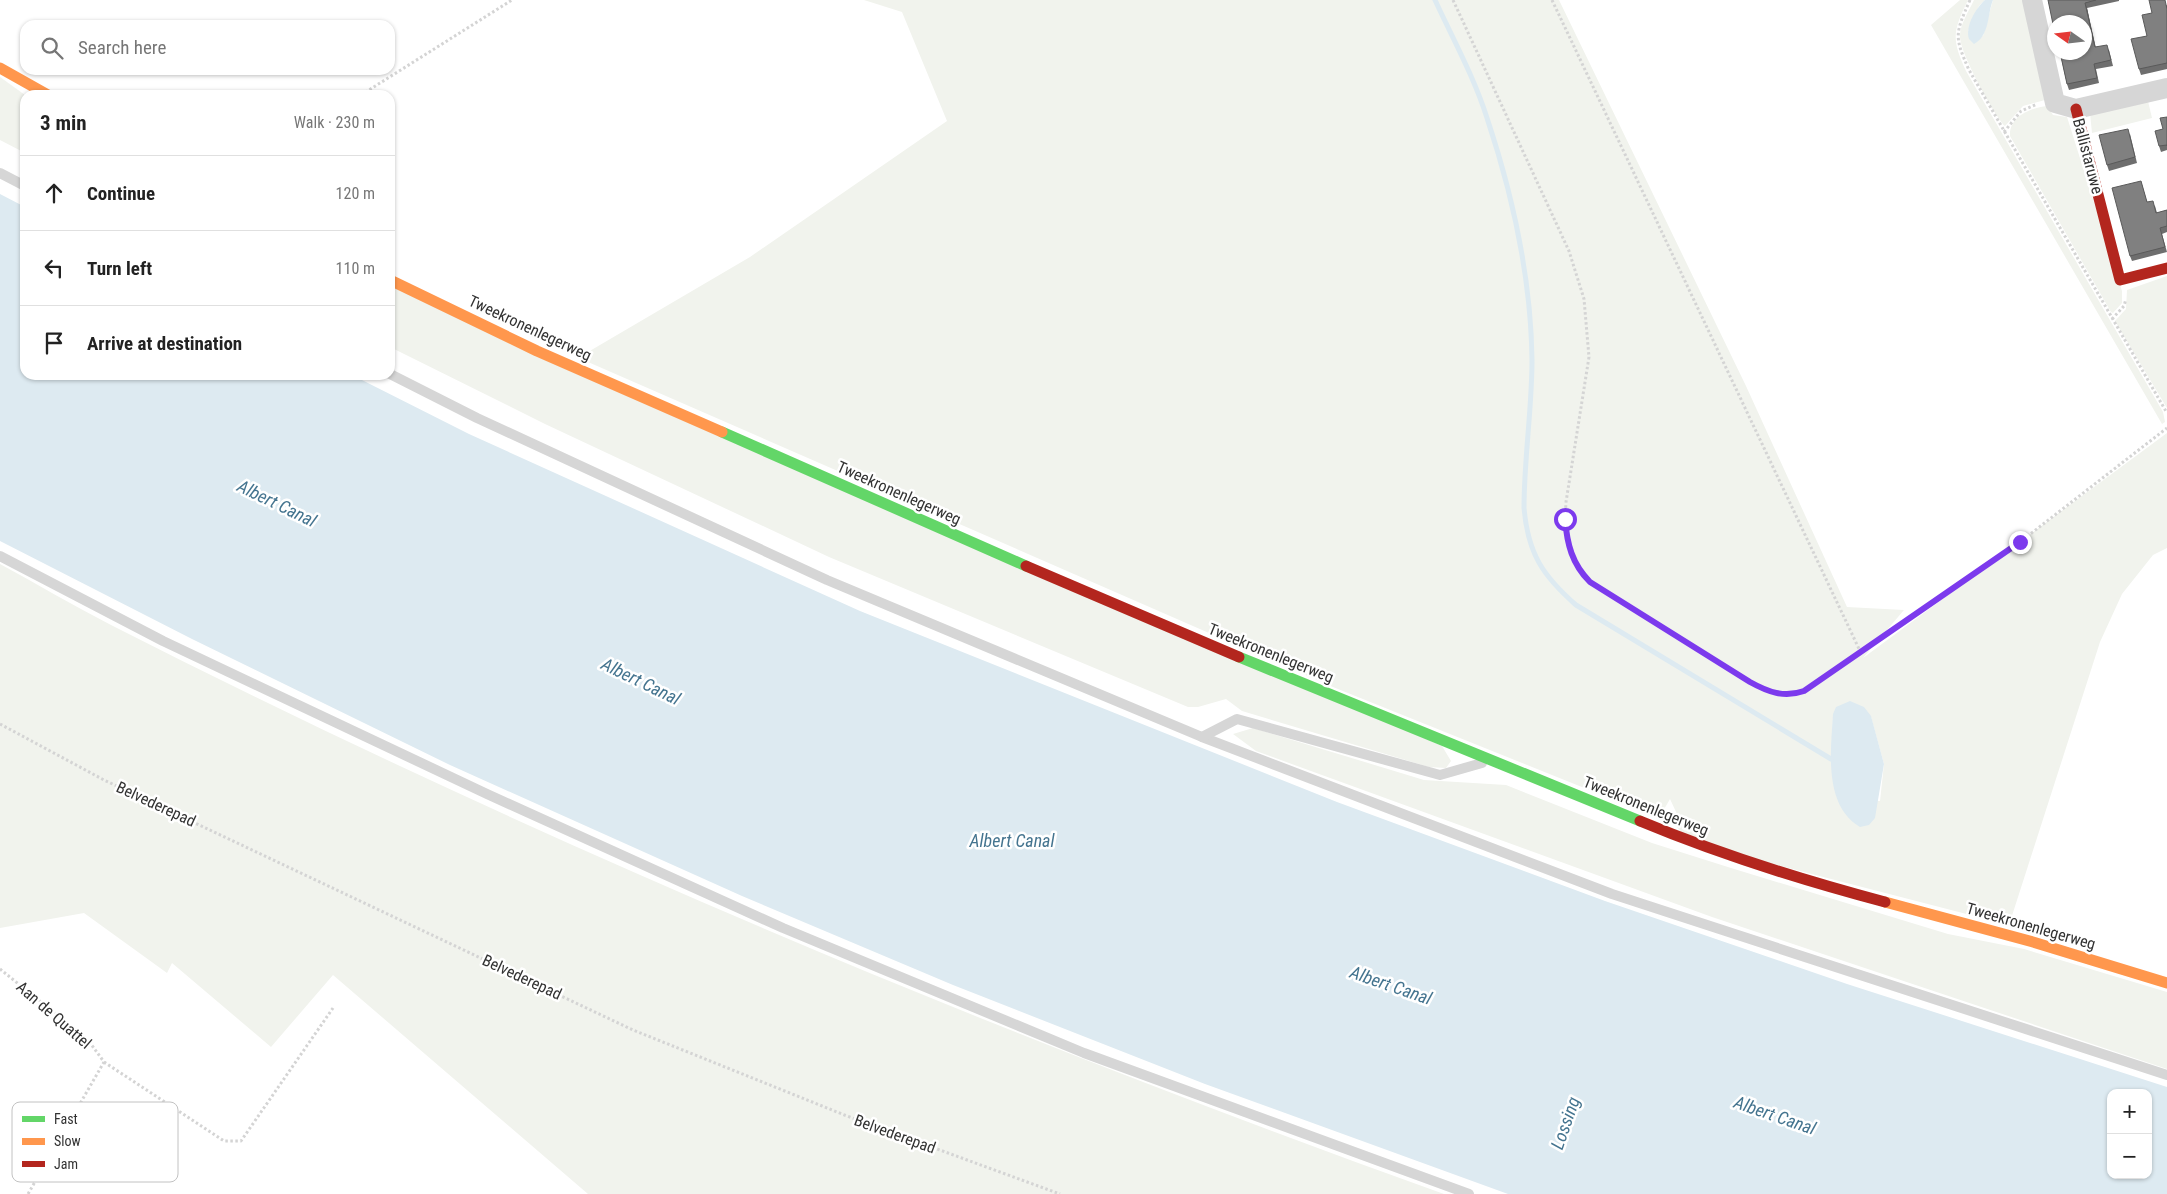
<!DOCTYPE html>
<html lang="en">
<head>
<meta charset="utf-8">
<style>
	:root { --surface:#fff; --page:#f6f6f6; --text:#222; --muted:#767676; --line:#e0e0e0 }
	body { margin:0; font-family:"Roboto Condensed",sans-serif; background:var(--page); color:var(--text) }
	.controls { position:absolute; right:15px; bottom:15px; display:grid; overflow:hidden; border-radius:10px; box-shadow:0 1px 4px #0004 }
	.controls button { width:45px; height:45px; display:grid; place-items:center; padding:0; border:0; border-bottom:1px solid var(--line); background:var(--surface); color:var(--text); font:25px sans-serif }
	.compass { position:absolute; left:2047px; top:15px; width:45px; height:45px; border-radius:50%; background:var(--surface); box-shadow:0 1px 4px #0004; rotate:284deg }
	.stop { position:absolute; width:15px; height:15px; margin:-11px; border:4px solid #7c3aed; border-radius:50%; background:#fff }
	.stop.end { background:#7c3aed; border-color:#fff; box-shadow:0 1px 5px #0008 }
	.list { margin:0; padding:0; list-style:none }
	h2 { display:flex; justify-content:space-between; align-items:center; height:65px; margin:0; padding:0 20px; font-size:21px }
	h2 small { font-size:16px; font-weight:400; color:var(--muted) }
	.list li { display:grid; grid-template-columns:32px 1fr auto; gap:15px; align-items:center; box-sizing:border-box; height:75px; padding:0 20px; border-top:1px solid var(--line) }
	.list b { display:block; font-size:19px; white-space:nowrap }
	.list em { font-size:16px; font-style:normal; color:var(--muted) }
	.icon { flex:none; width:28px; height:28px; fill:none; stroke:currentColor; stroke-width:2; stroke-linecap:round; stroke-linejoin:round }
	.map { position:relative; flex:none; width:2167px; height:1194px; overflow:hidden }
	.search { position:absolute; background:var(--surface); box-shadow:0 1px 4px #0004; left:20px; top:20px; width:375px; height:55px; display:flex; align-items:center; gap:12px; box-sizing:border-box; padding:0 18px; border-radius:15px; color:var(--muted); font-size:19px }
	.panel { position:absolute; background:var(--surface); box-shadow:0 1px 4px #0004; left:20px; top:90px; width:375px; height:290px; border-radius:15px }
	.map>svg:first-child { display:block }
</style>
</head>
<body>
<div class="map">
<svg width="2167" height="1194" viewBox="0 0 2167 1194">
	<rect width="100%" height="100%" fill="#fff"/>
	<g fill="#f1f3ed" fill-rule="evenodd">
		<path d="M864,0H1559L1746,386L1847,607L1904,610L1863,658L2167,433V548L2153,555L2122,594L2100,642L2009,925L1692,843L1672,822L1677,814L1670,799L1659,818L1333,687L588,362V352L750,257L947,121L902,12ZM1833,714L1871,717L1884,764L1880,801L1838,799L1832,773Z"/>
		<path d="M1960,0H1968C1953,31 1951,39 1966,71L2163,412L2165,422L2162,424L1931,25Z"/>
		<path d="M1974,0H1985L1979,6L1968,31L1983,36L1993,0H2024L2045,100L2023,106L2005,126C1994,115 1959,51 1960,36C1960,24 1969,11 1974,0Z"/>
		<path d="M0,77L25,95V153L0,140Z"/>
		<path d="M2147,97L2152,118L2092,133L2090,113Z"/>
		<path d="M2047,106L2053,115L2067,117L2122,291V303L2113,313L2111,312L2010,136C2009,116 2031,108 2047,106Z"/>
		<path d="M2167,276V408L2115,321L2126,309L2127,290Z"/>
		<path d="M390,286L1442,746L1451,761L1446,768L1429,767L1242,711L1226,699L1198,707H1188L829,557L545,424L390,347Z"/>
		<path d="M0,564C37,584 74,606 111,625C542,844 989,1031 1444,1194H588L333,975L271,1047L172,963L167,973L84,913L0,928Z"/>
		<path d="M1253,728L1424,780L1506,785L1652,843L1731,868L1948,934L2024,949L2167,992V1069L1712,917L1256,751L1233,734Z"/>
	</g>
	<g fill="#ddeaf1" fill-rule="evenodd">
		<path d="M1985,0H1993C1987,15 1990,35 1974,44L1969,39C1965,26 1976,8 1985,0Z"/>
		<path d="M0,194L25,207V375H352L469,434L860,611L1337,802L1605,901L1847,984L2167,1087V1194H1508L1205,1084L953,985L742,896L450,765L192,639L0,541ZM2111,1093H2148V1175H2111Z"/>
		<path d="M1850,701L1864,707L1871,716L1884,764L1875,818L1869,825L1860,827C1823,805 1831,750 1833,714L1836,707Z"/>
	</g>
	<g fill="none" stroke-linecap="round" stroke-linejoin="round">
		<path stroke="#ddeaf1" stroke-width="5" d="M1435,0C1453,39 1474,77 1487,118C1513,196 1531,278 1532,360C1532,409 1524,459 1524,508C1528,554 1543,576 1576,605L1831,759"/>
		<g stroke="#d4d4d4" stroke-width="3" stroke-dasharray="2.5 2.5" stroke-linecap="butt">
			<path d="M1453,0L1569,251L1584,299L1589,357L1566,502C1564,533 1567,559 1590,582L1750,682C1768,692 1784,698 1804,691L2020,542L2167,428"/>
			<path d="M1552,0L1861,653"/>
			<path d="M1970,0C1955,34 1954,36 1969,70L2167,413"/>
			<path d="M361,95L512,0"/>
			<path d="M2004,132L2021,111L2037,104"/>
			<path d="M2112,319L2124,306L2126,299"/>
			<path d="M0,724L104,780L633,1030L847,1116L1060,1194"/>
			<path d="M0,969L88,1040L104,1062L28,1194"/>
			<path d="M104,1062L224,1141H241L333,1008"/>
		</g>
		<g stroke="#d6d6d6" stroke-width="10">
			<path d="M0,173L25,186"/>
			<path d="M390,374L477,418L827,580L1202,737L1612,894L2167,1075"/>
			<path d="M0,556L163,641L487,794L783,928L1084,1053L1469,1194"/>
			<path d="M1202,737L1237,719L1440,775L1482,763"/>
		</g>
		<path stroke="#d6d6d6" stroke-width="20" d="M2032,0L2055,103L2076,109L2167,88"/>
		<g stroke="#63d668" stroke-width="11">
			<path d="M722,432L1026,566"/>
			<path d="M1239,657L1640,821"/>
		</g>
		<g stroke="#ff974d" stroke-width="11">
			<path d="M0,68L48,95"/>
			<path d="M390,280L537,351L722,432"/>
			<path d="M1885,902L2033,942L2167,983"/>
		</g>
		<g stroke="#b3261e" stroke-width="11">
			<path d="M2076,109L2120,280L2167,268"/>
			<path d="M1026,566L1239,657"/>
			<path d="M1640,821C1719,854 1802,880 1885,902"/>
		</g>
	</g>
	<g fill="#6e6e6e">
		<path d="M2048,0H2119V1L2087,8L2095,47L2109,50L2113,66L2096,69L2099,83L2069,90L2067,84Z"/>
		<path d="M2167,5V69L2141,75L2139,69L2152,13Z"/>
		<path d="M2167,117V150L2161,152L2159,146L2163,129Z"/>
		<path d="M2130,134L2137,163L2109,171L2107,165Z"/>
		<path d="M2141,181L2147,202L2155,206L2157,213L2167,210V232L2162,234L2167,252L2132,261L2130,256Z"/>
	</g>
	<path fill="#5a5a5a" d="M2085,3L2087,8L2097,53L2095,47Z"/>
	<g fill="#808080" stroke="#5a5a5a">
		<path d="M2048,0H2096L2085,3L2095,47L2107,45L2111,60L2094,64L2097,78L2067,84L2060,52H2084V22H2054V29Z"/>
		<path d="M2149,0H2165L2167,9V63L2139,69L2131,39L2147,36L2142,15L2152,13Z"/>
		<path d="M2167,117V146V145L2159,146L2155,131L2163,129L2160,118Z"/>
		<path d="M2128,129L2135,157L2107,165L2099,135Z"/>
		<path d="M2141,181L2147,202L2153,201L2156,213L2167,210V226L2160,228L2165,247L2130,256L2112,188Z"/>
	</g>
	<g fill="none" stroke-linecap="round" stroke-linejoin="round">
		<path stroke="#7c3aed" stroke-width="6" d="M1565,519C1567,544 1572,564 1590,582L1750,682C1768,692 1784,698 1804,691L2020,542"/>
	</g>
	<g text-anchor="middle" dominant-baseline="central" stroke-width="5" stroke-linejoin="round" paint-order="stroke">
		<g font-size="16" fill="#323232" stroke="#fff">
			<text transform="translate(2088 156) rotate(75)">Ballistaruwe</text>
			<text transform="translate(530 328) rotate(25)">Tweekronenlegerweg</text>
			<text transform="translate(899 493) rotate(24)">Tweekronenlegerweg</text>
			<text transform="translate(1271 653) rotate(22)">Tweekronenlegerweg</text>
			<text transform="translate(156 804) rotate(25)">Belvederepad</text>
			<text transform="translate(1646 806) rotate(22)">Tweekronenlegerweg</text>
			<text transform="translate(2031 926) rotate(16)">Tweekronenlegerweg</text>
			<text transform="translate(522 977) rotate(25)">Belvederepad</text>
			<text transform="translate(54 1015) rotate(41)">Aan de Quattel</text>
			<text transform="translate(895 1134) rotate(20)">Belvederepad</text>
		</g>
		<g font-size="18" font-style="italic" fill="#44748f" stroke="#fff">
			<text transform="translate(277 503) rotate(26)">Albert Canal</text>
			<text transform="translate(641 681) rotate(26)">Albert Canal</text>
			<text x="1012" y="840">Albert Canal</text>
			<text transform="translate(1391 985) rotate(19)">Albert Canal</text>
			<text transform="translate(1775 1115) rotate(19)">Albert Canal</text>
			<text transform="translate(1565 1123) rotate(-71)">Lossing</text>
		</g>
	</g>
	<rect x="12" y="1102" width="166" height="80" rx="8" fill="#fff" stroke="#c2c2c2" stroke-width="1"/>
	<rect x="22" y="1116" width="23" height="6" fill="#63d668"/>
	<rect x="22" y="1138" width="23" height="7" fill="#ff974d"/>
	<rect x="22" y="1161" width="23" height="6" fill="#b3261e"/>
	<g font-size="14" fill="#323232">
		<text x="54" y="1124">Fast</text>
		<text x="54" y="1146">Slow</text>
		<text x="54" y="1169">Jam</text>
	</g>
</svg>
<div class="controls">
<button>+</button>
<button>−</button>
</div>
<svg class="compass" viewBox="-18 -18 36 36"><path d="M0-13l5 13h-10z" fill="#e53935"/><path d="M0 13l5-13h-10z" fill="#767676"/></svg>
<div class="stop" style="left:1565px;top:519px"></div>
<div class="stop end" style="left:2020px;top:542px"></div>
<div class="search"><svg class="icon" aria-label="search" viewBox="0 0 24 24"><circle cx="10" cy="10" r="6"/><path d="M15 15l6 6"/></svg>Search here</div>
<section class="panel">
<h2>3 min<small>Walk · 230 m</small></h2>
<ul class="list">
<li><svg class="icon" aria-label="ahead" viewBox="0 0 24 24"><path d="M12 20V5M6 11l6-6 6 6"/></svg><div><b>Continue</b></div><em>120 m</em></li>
<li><svg class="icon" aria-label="left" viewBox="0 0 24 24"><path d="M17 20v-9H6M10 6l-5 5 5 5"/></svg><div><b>Turn left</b></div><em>110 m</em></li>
<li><svg class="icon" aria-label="arrive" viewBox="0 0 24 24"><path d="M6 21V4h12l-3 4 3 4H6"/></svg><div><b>Arrive at destination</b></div></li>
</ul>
</section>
</div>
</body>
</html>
